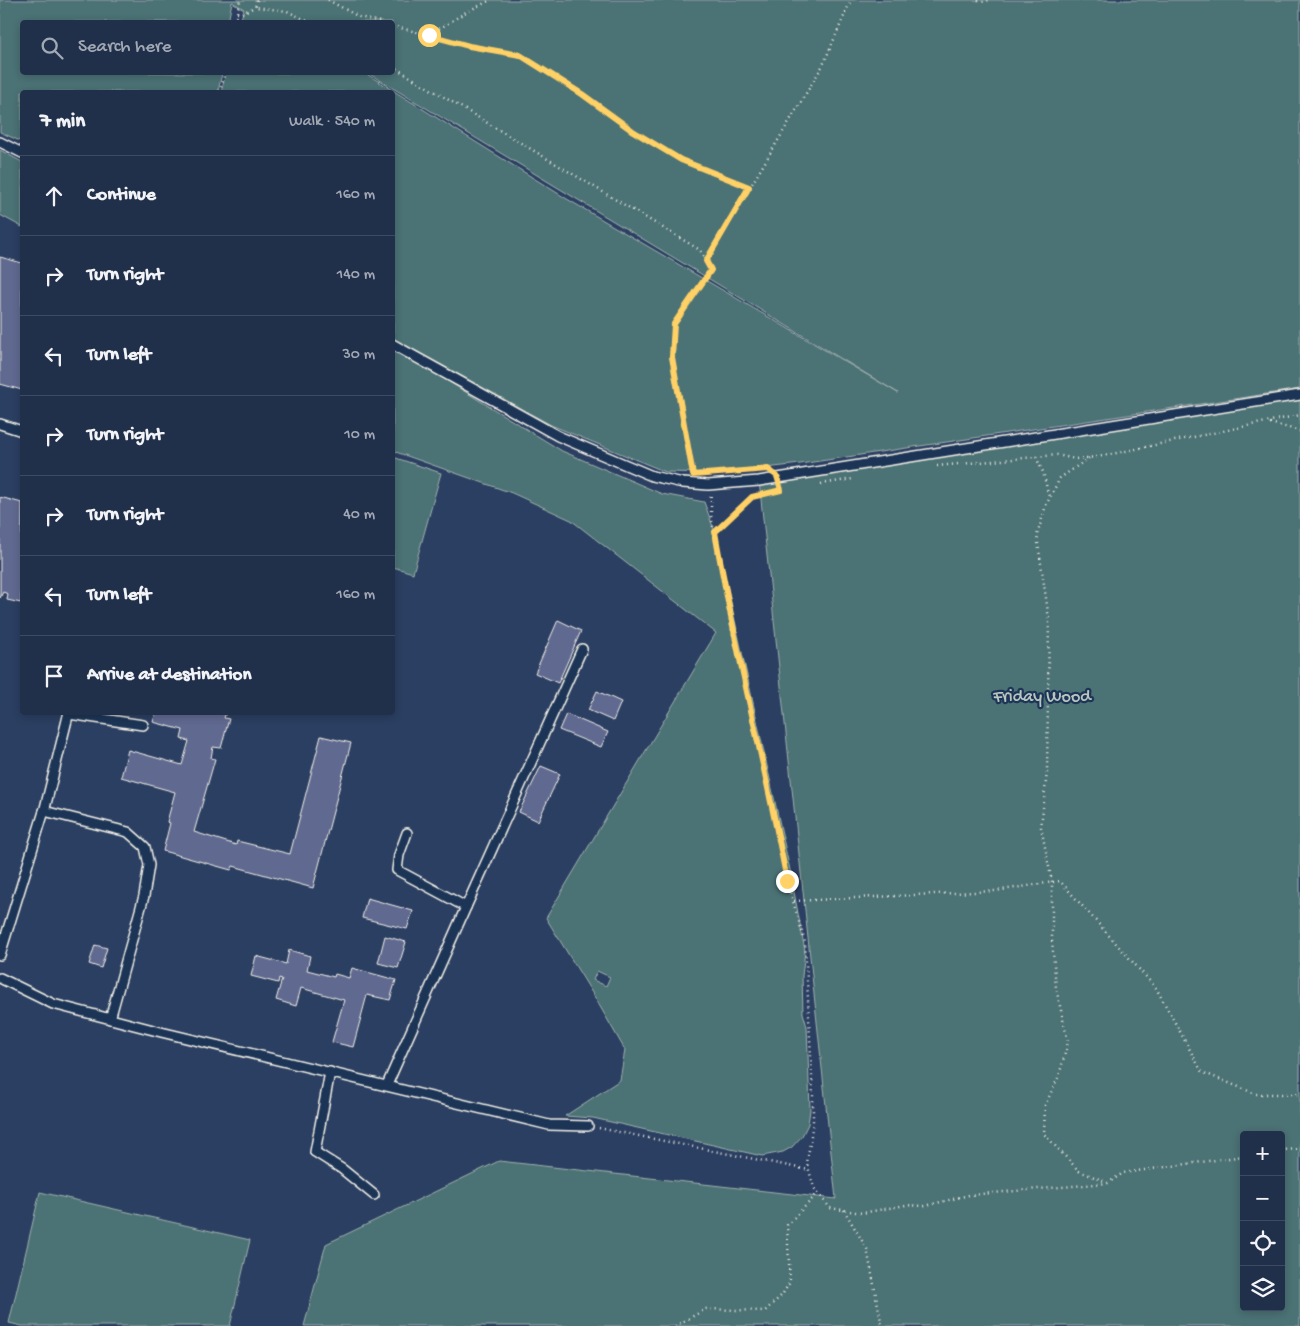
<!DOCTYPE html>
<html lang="en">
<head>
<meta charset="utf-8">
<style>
	:root { --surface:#202f4a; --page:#2d3b54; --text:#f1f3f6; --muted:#a2a9b5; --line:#3d4a62 }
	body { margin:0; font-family:"Gochi Hand",sans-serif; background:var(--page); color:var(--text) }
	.controls { position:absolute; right:15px; bottom:15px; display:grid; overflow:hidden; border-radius:5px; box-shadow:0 2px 8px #0003 }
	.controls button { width:45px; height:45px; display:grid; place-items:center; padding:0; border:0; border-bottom:1px solid var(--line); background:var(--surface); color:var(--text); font:25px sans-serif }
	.stop { position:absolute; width:15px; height:15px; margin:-11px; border:4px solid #ffd166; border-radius:50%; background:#fff }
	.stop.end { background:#ffd166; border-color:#fff; box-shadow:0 1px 5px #0008 }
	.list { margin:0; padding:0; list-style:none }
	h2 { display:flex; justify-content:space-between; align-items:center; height:65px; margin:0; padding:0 20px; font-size:21px }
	h2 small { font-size:16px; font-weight:400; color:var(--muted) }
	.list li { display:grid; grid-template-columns:32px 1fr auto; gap:15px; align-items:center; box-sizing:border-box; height:80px; padding:0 20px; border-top:1px solid var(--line) }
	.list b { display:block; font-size:19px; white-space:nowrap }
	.list em { font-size:16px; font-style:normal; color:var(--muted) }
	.icon { flex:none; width:28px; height:28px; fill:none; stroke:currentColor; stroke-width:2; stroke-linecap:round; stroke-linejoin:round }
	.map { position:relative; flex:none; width:1300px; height:1326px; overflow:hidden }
	.search { position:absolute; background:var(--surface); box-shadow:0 2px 8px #0003; left:20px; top:20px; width:375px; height:55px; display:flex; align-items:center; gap:12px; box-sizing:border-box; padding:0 18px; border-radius:5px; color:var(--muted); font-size:19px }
	.panel { position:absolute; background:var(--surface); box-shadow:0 2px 8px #0003; left:20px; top:90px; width:375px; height:625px; border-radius:5px }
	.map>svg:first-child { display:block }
</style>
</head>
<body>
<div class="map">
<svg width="1300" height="1326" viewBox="0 0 1300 1326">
	<rect width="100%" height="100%" fill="#2b3f62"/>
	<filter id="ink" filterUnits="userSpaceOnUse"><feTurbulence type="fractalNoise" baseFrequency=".02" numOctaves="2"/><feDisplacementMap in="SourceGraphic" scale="10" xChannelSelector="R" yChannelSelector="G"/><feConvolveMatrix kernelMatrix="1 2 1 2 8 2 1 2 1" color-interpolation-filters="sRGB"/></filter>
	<g filter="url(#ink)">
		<g fill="#4c7274" stroke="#a0b2ae" fill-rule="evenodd">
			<path d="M0,0H1300V389L800,464L723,473L666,472L551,425L393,338L392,92H221L226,73H365L567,199L898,393L368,73L392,72V22H240L244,9L232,2L228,22H22V72L222,73L218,92H22V142L0,132Z"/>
			<path d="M0,150L22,162V227L0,215Z"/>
			<path d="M392,347L562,451L662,494L704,502L716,535L790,870L805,951L802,976L803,1013L807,1027L810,1110L808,1124L802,1136L792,1147L783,1152L762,1156L593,1118L565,1116L620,1080L625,1050L594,996L546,918L716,633L571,520L512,493L393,451ZM597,971L610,977L606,986L593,980Z"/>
			<path d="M1300,395V1326H304L326,1244L499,1161L836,1199L759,481ZM1244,1135H1281V1307H1244Z"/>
			<path d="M393,457L441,473L413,573L393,567Z"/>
			<path d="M40,1192L250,1240L230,1326H22L9,1323Z"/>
		</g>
		<g fill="#616990" stroke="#f4f1e8">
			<path d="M0,257L22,263V390L0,384Z"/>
			<path d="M0,497L22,503L21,603L7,600L8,594L3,592L0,598Z"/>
			<path d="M558,620L581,631L558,683L535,673Z"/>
			<path d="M597,691L621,702L613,721L588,710Z"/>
			<path d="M156,712H226L224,718L229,719L221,748L213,747L211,758L215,759L194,832L236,845L237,841L290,854L321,736L351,743L313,888L233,866L231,870L163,851L170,823L167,822L175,792L121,777L128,750L182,765L189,741L181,739L183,730L153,722Z"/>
			<path d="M566,714L608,732L601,747L559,730Z"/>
			<path d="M541,766L560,774L538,821L519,812Z"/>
			<path d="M367,898L413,911L407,929L362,918Z"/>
			<path d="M385,936L406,942L398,968L378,963Z"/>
			<path d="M95,945L107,948L101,968L89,964Z"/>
			<path d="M289,950L310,956L307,970L334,977L335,974L349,978L352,968L396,980L390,1000L367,995L353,1047L332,1042L344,1000L301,988L296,1006L276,1000L282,979L279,978L278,983L251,976L256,956L286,964Z"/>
		</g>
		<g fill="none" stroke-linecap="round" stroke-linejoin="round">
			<defs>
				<g id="lane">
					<path d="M0,142L22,153"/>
					<path d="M392,344L558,436L652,476L683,483L708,485L759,481L1300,395"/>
					<path d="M0,424L22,431"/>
					<path d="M69,714L143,725"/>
					<path d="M44,811L128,832L145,847L149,865L144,896L110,1019"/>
					<path d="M466,907L582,649"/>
					<path d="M0,955L45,808L69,712"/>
					<path d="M0,978L53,1004L161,1032L549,1125L588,1126"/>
					<path d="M330,1072L315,1152L342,1169L374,1195"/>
					<path d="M387,1085L466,907L397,870L399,855L407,833"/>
				</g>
			</defs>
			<use href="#lane" stroke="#f4f1e8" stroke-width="12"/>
			<g stroke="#f4f1e8" stroke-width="2.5" stroke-dasharray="1 4" stroke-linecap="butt">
				<path d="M257,0L255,7L287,11L310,22"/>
				<path d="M328,0L359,17L380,22"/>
				<path d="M978,0L982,2L989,0"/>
				<path d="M237,13H242L255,7"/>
				<path d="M235,22L240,0"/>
				<path d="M392,26L429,35L466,12L491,0"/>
				<path d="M429,35L469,46L520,55L582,94L633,131L681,160L749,187"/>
				<path d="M392,66L700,250L711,270L674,324L671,357L693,473"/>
				<path d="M220,92L225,72"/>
				<path d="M706,261L823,65L851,0"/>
				<path d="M1270,423L1300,431"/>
				<path d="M1036,457L1043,472L1049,497"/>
				<path d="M1089,458L1060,478L1046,505L1037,536L1049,619L1047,772L1041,827L1052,882V940L1056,988L1068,1042L1059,1076L1045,1105L1044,1134L1079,1171L1107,1182"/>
				<path d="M937,466L1057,455L1075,459L1097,457L1300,415"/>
				<path d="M821,484L853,479"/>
				<path d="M711,496V515L731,626L758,738L787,881L805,942L813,1095V1122L807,1163L814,1188L830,1208L862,1213L906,1205L925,1206L969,1195L1108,1183L1123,1173L1244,1156"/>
				<path d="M715,532L752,497L764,493"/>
				<path d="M794,901L995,891L1060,881L1156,988L1202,1072L1256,1094H1300"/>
				<path d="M599,1128L809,1170"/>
				<path d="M1281,1150L1300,1149"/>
				<path d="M844,1210L867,1249L882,1326"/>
				<path d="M675,1326L706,1309L765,1311L782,1295L790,1282L787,1225L818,1193"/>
			</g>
			<use href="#lane" stroke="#1d3557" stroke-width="9"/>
		</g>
	</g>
	<g fill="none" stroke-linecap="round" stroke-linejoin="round" filter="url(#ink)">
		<path stroke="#ffd166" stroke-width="6" d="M429,35L469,46L520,55L582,94L633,131L681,160L749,187L706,261L711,270L674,324L672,357L693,475L768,469L777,476L781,490L752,497L715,532C735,650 765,764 787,881"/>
	</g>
	<g text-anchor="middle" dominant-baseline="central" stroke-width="4.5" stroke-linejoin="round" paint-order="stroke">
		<g font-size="18" fill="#b9c5bf" stroke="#1d3557">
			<text x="1042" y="697">Friday Wood</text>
		</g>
	</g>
</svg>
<div class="controls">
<button>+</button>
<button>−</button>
<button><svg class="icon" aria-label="locate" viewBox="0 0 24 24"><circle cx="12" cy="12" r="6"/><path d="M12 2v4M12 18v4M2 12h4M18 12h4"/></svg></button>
<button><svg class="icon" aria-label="layers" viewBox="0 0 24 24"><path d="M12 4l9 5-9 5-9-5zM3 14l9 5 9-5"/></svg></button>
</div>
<div class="stop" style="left:429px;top:35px"></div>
<div class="stop end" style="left:787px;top:881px"></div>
<div class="search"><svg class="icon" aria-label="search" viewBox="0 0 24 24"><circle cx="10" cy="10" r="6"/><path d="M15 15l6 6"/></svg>Search here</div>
<section class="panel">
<h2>7 min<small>Walk · 540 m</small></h2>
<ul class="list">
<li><svg class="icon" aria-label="ahead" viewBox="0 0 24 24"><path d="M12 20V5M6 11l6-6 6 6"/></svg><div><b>Continue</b></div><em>160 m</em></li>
<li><svg class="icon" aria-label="right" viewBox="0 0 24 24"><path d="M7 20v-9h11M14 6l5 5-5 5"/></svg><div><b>Turn right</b></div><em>140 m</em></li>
<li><svg class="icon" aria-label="left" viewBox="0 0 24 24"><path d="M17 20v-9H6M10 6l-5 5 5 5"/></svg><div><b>Turn left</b></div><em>30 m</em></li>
<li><svg class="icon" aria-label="right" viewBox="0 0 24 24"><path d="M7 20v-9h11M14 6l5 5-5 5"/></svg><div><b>Turn right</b></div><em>10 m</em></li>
<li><svg class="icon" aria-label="right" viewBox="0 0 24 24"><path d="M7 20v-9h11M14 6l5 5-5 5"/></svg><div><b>Turn right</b></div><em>40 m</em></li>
<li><svg class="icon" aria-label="left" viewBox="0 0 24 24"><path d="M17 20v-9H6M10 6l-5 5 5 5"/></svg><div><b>Turn left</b></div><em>160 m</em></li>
<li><svg class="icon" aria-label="arrive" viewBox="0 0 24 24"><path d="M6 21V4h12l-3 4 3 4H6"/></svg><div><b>Arrive at destination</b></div></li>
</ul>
</section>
</div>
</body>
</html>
